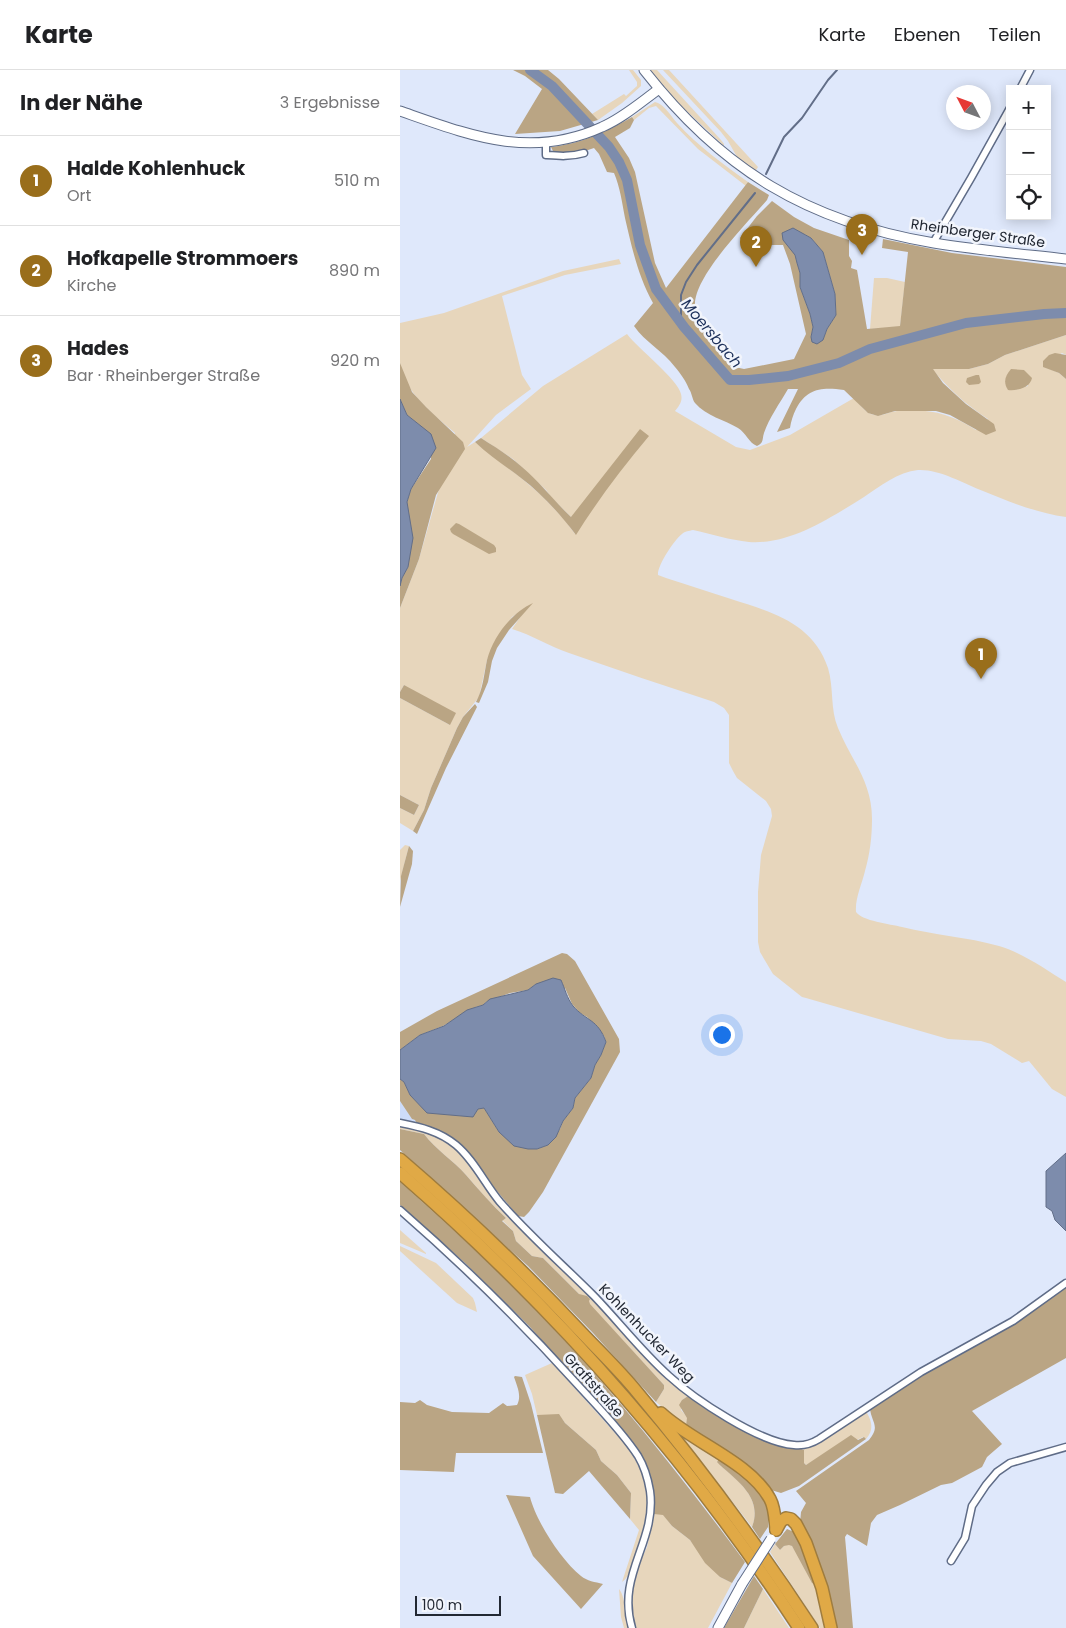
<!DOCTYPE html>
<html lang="de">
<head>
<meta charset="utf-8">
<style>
	:root { --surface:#fff; --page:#f2f2f2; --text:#202124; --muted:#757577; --line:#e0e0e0; --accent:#996e1b }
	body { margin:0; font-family:Poppins,sans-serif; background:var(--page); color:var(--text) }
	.controls { position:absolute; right:15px; top:15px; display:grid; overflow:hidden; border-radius:0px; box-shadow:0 2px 12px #0003 }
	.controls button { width:45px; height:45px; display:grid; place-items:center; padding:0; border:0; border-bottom:1px solid var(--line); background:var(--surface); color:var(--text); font:25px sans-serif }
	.compass { position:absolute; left:546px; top:15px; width:45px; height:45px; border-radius:50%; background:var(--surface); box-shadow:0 2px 12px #0003; rotate:311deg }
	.scale { position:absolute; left:15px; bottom:12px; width:86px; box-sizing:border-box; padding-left:5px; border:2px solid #222833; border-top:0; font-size:14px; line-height:18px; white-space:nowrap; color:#222833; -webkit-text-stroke:4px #f2f5fc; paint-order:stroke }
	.you { position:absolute; left:321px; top:964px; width:18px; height:18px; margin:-12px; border:4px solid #fff; border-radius:50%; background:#1a73e8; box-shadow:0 0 0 8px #1a73e833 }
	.badge { display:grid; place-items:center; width:32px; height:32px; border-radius:50%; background:var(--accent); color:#fff; font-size:16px; font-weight:700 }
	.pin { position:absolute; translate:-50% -41px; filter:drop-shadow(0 1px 2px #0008) }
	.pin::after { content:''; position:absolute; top:26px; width:18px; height:15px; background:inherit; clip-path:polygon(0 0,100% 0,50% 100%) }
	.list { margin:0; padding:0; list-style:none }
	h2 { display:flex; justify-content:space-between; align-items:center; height:65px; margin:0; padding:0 20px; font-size:21px }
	h2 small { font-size:16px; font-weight:400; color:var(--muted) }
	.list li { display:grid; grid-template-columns:32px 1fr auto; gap:15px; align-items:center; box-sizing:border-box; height:90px; padding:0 20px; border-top:1px solid var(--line) }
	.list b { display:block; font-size:19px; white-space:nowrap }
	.list p { margin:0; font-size:16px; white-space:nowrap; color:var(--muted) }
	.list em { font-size:16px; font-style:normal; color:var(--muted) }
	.icon { flex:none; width:28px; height:28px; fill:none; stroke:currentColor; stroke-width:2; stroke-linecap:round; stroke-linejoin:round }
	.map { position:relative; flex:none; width:666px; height:1558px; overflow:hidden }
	header { display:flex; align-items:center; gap:30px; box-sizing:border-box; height:70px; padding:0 25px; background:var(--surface); border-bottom:1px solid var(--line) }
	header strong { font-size:24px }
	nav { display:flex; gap:28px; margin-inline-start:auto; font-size:18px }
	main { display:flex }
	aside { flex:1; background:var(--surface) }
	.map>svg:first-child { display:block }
</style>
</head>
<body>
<header>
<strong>Karte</strong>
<nav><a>Karte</a><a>Ebenen</a><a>Teilen</a></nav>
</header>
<main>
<aside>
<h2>In der Nähe<small>3 Ergebnisse</small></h2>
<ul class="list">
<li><span class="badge">1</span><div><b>Halde Kohlenhuck</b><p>Ort</p></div><em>510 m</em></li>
<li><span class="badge">2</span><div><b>Hofkapelle Strommoers</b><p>Kirche</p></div><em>890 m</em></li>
<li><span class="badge">3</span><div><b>Hades</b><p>Bar · Rheinberger Straße</p></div><em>920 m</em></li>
</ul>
</aside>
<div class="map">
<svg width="666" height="1558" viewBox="0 0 666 1558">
	<rect width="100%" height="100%" fill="#dfe8fb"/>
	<path fill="#cddcfa" d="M0,1031L12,1049L15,1050L17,1054L0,1049Z"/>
	<g fill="#e7d6bc" fill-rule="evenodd">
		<path d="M229,0H233L241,10V16L222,33L198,50L192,44L224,24L226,26L237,16V12Z"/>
		<path d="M250,0H257L321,70L324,74V76L278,33Z"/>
		<path d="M263,0H269L358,97L355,102L337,87L328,71L321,62Z"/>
		<path d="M255,32C263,33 271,46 277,53C298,76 323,94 348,112L346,116L298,79L256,36L249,38L234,50L232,47Z"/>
		<path d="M219,189L221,194L165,205L102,226L122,305L131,319L96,345L67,377L75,372L120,407L141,425L164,449L175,464L171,447L151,427L146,420L113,389L81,368L143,316L227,264C238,279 278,309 281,324C283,331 279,336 275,341L336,377L350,380L390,365L454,328C459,333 464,341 471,344C481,348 487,342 497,341C528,338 550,343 576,360L588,349C565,334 550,320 532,299H569L588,294L605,285L666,265V285L662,283L643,296L659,303L666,309V447C637,443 610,432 583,421C563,413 539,399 518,400C498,402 480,416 464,427C430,448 390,475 349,472C330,470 311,464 293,460C289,461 285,461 282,464C274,470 257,496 258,505L266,508C288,515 309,522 331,529C372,542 413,553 428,598C434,618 430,639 438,658C451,690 472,711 472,749C472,766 470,784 465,801C462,814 455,828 456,842C462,851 490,854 502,857C534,865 567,867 599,876C623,883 645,899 666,912V1027L652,1019L629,991L622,993L591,974L581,971L548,969L406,928L402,927L373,904L360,882L358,872V822L361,785L372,746L371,739L366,731L337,708L333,701L329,693V645L324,638L314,632C266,616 217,600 169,583C149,576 132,565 112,559L127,537L112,547L97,569L87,590L79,627L63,647L57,658L31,718L24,740L13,761L0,753V738L14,745L19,735L0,725V628L50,655L4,615L0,622V538L19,489L55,363C34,345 4,322 0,293C0,280 0,266 0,253L44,243L163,201ZM624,300L628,316L614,320Z"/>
		<path d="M474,208H487L505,212L500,257L470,259Z"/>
		<path d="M5,775L9,776L0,811V780Z"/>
		<path d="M0,1056C18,1059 35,1063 50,1074C72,1090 84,1118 103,1138C132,1170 165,1199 195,1231C225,1263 253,1297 288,1326L282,1330L281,1340L288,1348L286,1356L256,1332L264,1319V1315L189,1234V1231L179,1224L143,1188L132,1186L116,1171L113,1161L102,1150L106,1148C91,1134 79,1120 66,1105C53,1090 36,1080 24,1064L0,1059Z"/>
		<path d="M0,1160L26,1183V1184L0,1173Z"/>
		<path d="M0,1176L36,1193L73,1228L75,1233L77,1242L57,1233L0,1181Z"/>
		<path d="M152,1293L225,1374C254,1413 252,1442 235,1486C232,1495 230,1507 222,1512L239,1460L230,1449L231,1423L217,1405L201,1391L196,1380L165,1353L159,1345H137L132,1324L125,1305Z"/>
		<path d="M465,1342L467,1343C472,1352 474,1360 466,1369L463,1367L406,1395L404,1393V1380L400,1378Z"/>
		<path d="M272,1356L323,1389L320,1395C339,1411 363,1430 352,1457L304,1395Z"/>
		<path d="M254,1444H263L272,1456L290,1470L320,1507L332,1513L308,1558H236L231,1538L234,1510L240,1492L247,1477Z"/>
		<path d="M375,1474L380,1480L384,1476L389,1474L392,1476L417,1513L429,1558H420L370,1482Z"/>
		<path d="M219,1519C226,1527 225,1547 228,1558H224L221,1547Z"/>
		<path d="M363,1519L389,1558H344Z"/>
	</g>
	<g fill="#baa584" fill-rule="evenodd">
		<path d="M113,0H148L159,9L198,50L160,61L115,64L142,19L125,6Z"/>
		<path d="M232,47L234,50L230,58L215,67L229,88L235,102L255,193L266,218L348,112L369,125L367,130C348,152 294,206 295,235C295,243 300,247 306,250L304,263L321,280L330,294L335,297L344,299L394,289L406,264L390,194L383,175H346L340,168L357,146L372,131L394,147L414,158L449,170V186L452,191L451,198L457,200L467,259L500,256L508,182L482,178L483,169L552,183L666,197V265L605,285L588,294L569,299H533L543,313L566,334L594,354L596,361L586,365L550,345L536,341H495L478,346L468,343L444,320C422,317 407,318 396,339C393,345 391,351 390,358L377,362L398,319H388C380,333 369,348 364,363C362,369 364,373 357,376C349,373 346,363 338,358C325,350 306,346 295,333C292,329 292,323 289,319C286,311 280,303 275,297C263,281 245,272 234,256L253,233C238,206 232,178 225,148C222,132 220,117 214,103L207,102L199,84L194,78L176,84L154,83L151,77C183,73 204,63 232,47ZM404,164L411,168L423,182L435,224L436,245L427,259L423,270L411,267L413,257L410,244L400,217V203L395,185Z"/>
		<path d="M655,283L666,285V309L659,303L643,297V291L649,285Z"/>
		<path d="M0,293L12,322L26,337L63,372L65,379L36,425L19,489L0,538V516L2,508L8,497L7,432L11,419L31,389L30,364L7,345L0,329Z"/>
		<path d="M611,299L624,300L632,308C630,318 617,321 608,320C603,312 605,306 611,299Z"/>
		<path d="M576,305H579L581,312L579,314L569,315L566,312L567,308Z"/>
		<path d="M240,359L249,366C222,398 198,430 176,465C160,444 142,424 121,408C106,396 89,386 75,372L81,368C95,377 110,386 122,397C140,412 154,431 171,447Z"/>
		<path d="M56,453L59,454L94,475L96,478V482L89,484L53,464L51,462L50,459Z"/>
		<path d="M133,533L109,560L97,578L92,591L88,612L79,633L76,632C83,619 84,604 87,590C93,567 111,543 133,533Z"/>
		<path d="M4,615L56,643L50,655L0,628V622Z"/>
		<path d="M75,634L77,637L46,698L17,764L13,761L24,740L31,718L57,658L63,647Z"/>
		<path d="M0,725L19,735L14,745L0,738Z"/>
		<path d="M9,776L13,781L12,794L0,837L1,806Z"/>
		<path d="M162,883L167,884L175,891L219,969L220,982L143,1122L129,1142L124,1147L118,1146L51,1067L39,1061L17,1054L15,1050L12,1049L0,1031V1009L4,1012L10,1025L27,1042L84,1038L99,1062L137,1079L148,1075L160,1059L163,1051L173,1038L175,1028L191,1008L195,995L201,985L206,972L204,966L187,947L180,943L172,934L165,918L136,914L128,920L110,923L86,932L83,935L76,937L43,956L20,965L0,980V962L37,941Z"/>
		<path d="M0,1059L24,1064C36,1080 53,1090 66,1105C79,1120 92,1135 106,1148L102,1151L113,1161L116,1171L132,1186L143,1188L179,1224L187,1226L190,1229L189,1231L190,1234L264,1315V1319L256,1332L193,1263L128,1196L0,1080Z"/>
		<path d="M0,1112C38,1146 75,1179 111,1215C197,1300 273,1395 345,1492L332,1513L320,1507L305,1493L290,1470L272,1456L263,1445L254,1444C257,1416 248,1394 232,1372L130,1257L65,1193L0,1135Z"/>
		<path d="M666,1216V1288L572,1341L602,1374L587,1387L582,1397L552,1413L541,1415L500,1435L477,1445L471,1453L467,1476L447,1464L445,1467L453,1558H436L429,1525L400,1453L401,1442L406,1433L396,1421L469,1370C481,1356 471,1352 470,1338L528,1301L614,1254Z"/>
		<path d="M115,1306L122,1307L131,1334L143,1383H56L54,1402L0,1400V1332L15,1333L20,1330L27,1335L52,1342L89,1343L103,1333L107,1336L117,1335C122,1326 117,1316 114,1307Z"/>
		<path d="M288,1326L323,1348L404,1380V1393L406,1395L451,1365L458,1370L464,1367L466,1369L399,1416L381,1423L371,1420L355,1404L286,1356L287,1348L279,1335L282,1330Z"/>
		<path d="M159,1344L165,1353L196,1380L201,1391L217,1405L231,1423L230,1449L189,1401L163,1424L155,1423L137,1345Z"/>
		<path d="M320,1388L323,1389L358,1420L368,1435V1457L360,1469L352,1457C361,1433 346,1418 329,1403C325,1399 320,1396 317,1392Z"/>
		<path d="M106,1425L130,1427C136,1451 161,1490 181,1506C187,1511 195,1512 203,1514L181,1539L133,1486Z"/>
		<path d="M387,1459L394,1462L397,1467L417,1513L414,1514L412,1513L392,1476L389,1475L384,1476L380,1480L375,1474Z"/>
		<path d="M354,1506L363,1519L344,1558H324Z"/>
	</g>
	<g fill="#7d8cac" stroke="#626e88">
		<path d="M393,158L411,168L423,182L435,224L436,245L427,259L423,270L417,274L412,272L411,267L413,257L410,244L400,217V203L397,193L395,185L383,170L382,163Z"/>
		<path d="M0,329L7,345L31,364L36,378L11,419L7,432L13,468L8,497L2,508L0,516Z"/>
		<path d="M153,908L161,910C165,919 167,928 173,936C186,951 198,949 206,972L201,985L195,995L191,1008L175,1028L173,1038L163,1051L156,1067L148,1075L137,1079H128L114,1076L99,1062L84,1038L78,1039L73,1047L27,1043L10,1025L4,1012L0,1009V980L20,965L44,956L67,940L83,935L90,929L128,920L136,914Z"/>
		<path d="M666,1083V1161L655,1150L652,1141L646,1137V1101Z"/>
	</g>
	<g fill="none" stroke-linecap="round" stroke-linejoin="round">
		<g stroke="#626e88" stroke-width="2">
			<path d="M366,104L384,67L402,48L428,10L437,0"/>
			<path d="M281,253V225L286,212L297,195L355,123"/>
		</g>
		<path stroke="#7d8cac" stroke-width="10" d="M130,0L152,16L209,77L219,92L227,110L240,175L256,219L284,257L330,310H349L388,306L439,293L470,279L566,253L644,244L666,243"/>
		<defs>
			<g id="street">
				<path d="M620,19L630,0"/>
				<path d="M146,73V85C159,86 170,87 184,83"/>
				<path d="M533,173L571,108L610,38"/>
				<path d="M0,1053C20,1057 39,1061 56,1075C74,1090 85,1114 100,1132C129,1165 163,1195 194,1226C219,1252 242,1282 269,1306C294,1329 360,1373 394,1375C403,1376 411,1374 419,1369L521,1302L613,1251L666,1213"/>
				<path d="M0,1140C62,1194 121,1252 176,1313C196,1335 222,1361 238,1386C244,1396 248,1409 250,1421C257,1472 216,1504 232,1558"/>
				<path d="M551,1491L565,1468L572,1436L586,1415L597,1402L610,1393L666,1377"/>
			</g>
			<g id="secondary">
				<path d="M244,0C322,100 408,152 534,173C577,180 622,184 666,189"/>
				<path d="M0,41C69,65 130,90 202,57C223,48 241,32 259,19"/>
				<path d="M318,1558L342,1514"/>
			</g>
			<g id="highway">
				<path d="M0,1089C64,1144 125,1202 183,1264C201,1283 220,1301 237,1322C300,1397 358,1476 412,1558"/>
				<path d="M0,1103C153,1236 288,1388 399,1558"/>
				<path d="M261,1343C292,1372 350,1392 370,1429C375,1438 375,1450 376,1460"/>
				<path d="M376,1460L381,1451L386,1448L391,1449L396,1454L406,1473L422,1518L431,1558"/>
			</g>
		</defs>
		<use href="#street" stroke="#5f6c87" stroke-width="9"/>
		<use href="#secondary" stroke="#5f6c87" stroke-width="11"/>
		<use href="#highway" stroke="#9e7c3f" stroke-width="14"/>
		<use href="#street" stroke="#fff" stroke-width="6"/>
		<use href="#secondary" stroke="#fff" stroke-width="9"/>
		<use href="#highway" stroke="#e0a946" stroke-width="11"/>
		<defs>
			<path id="secondary-bridge" d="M342,1514L371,1469"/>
		</defs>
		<use href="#secondary-bridge" stroke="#5f6c87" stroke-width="11" stroke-linecap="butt"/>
		<use href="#secondary-bridge" stroke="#fff" stroke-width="9"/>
	</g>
	<g text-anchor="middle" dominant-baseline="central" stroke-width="5" stroke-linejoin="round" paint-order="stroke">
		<g font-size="14" fill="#222833" stroke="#f2f5fc">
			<text transform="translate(578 163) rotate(8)">Rheinberger Straße</text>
			<text transform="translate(247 1263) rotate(46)">Kohlenhucker Weg</text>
			<text transform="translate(194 1315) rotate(48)">Graftstraße</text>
		</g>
		<g font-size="15" font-style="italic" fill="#1d305b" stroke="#f2f5fc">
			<text transform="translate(312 263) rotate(50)">Moersbach</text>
		</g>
	</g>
</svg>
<div class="controls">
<button>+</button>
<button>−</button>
<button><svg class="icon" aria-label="locate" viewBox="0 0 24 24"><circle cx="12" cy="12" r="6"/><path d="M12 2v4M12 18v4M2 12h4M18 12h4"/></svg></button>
</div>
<svg class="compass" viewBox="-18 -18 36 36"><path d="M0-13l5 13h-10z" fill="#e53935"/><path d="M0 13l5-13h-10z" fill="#757577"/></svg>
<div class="scale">100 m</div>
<div class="you"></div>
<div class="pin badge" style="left:581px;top:609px">1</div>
<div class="pin badge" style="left:356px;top:197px">2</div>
<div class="pin badge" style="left:462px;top:185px">3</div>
</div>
</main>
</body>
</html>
